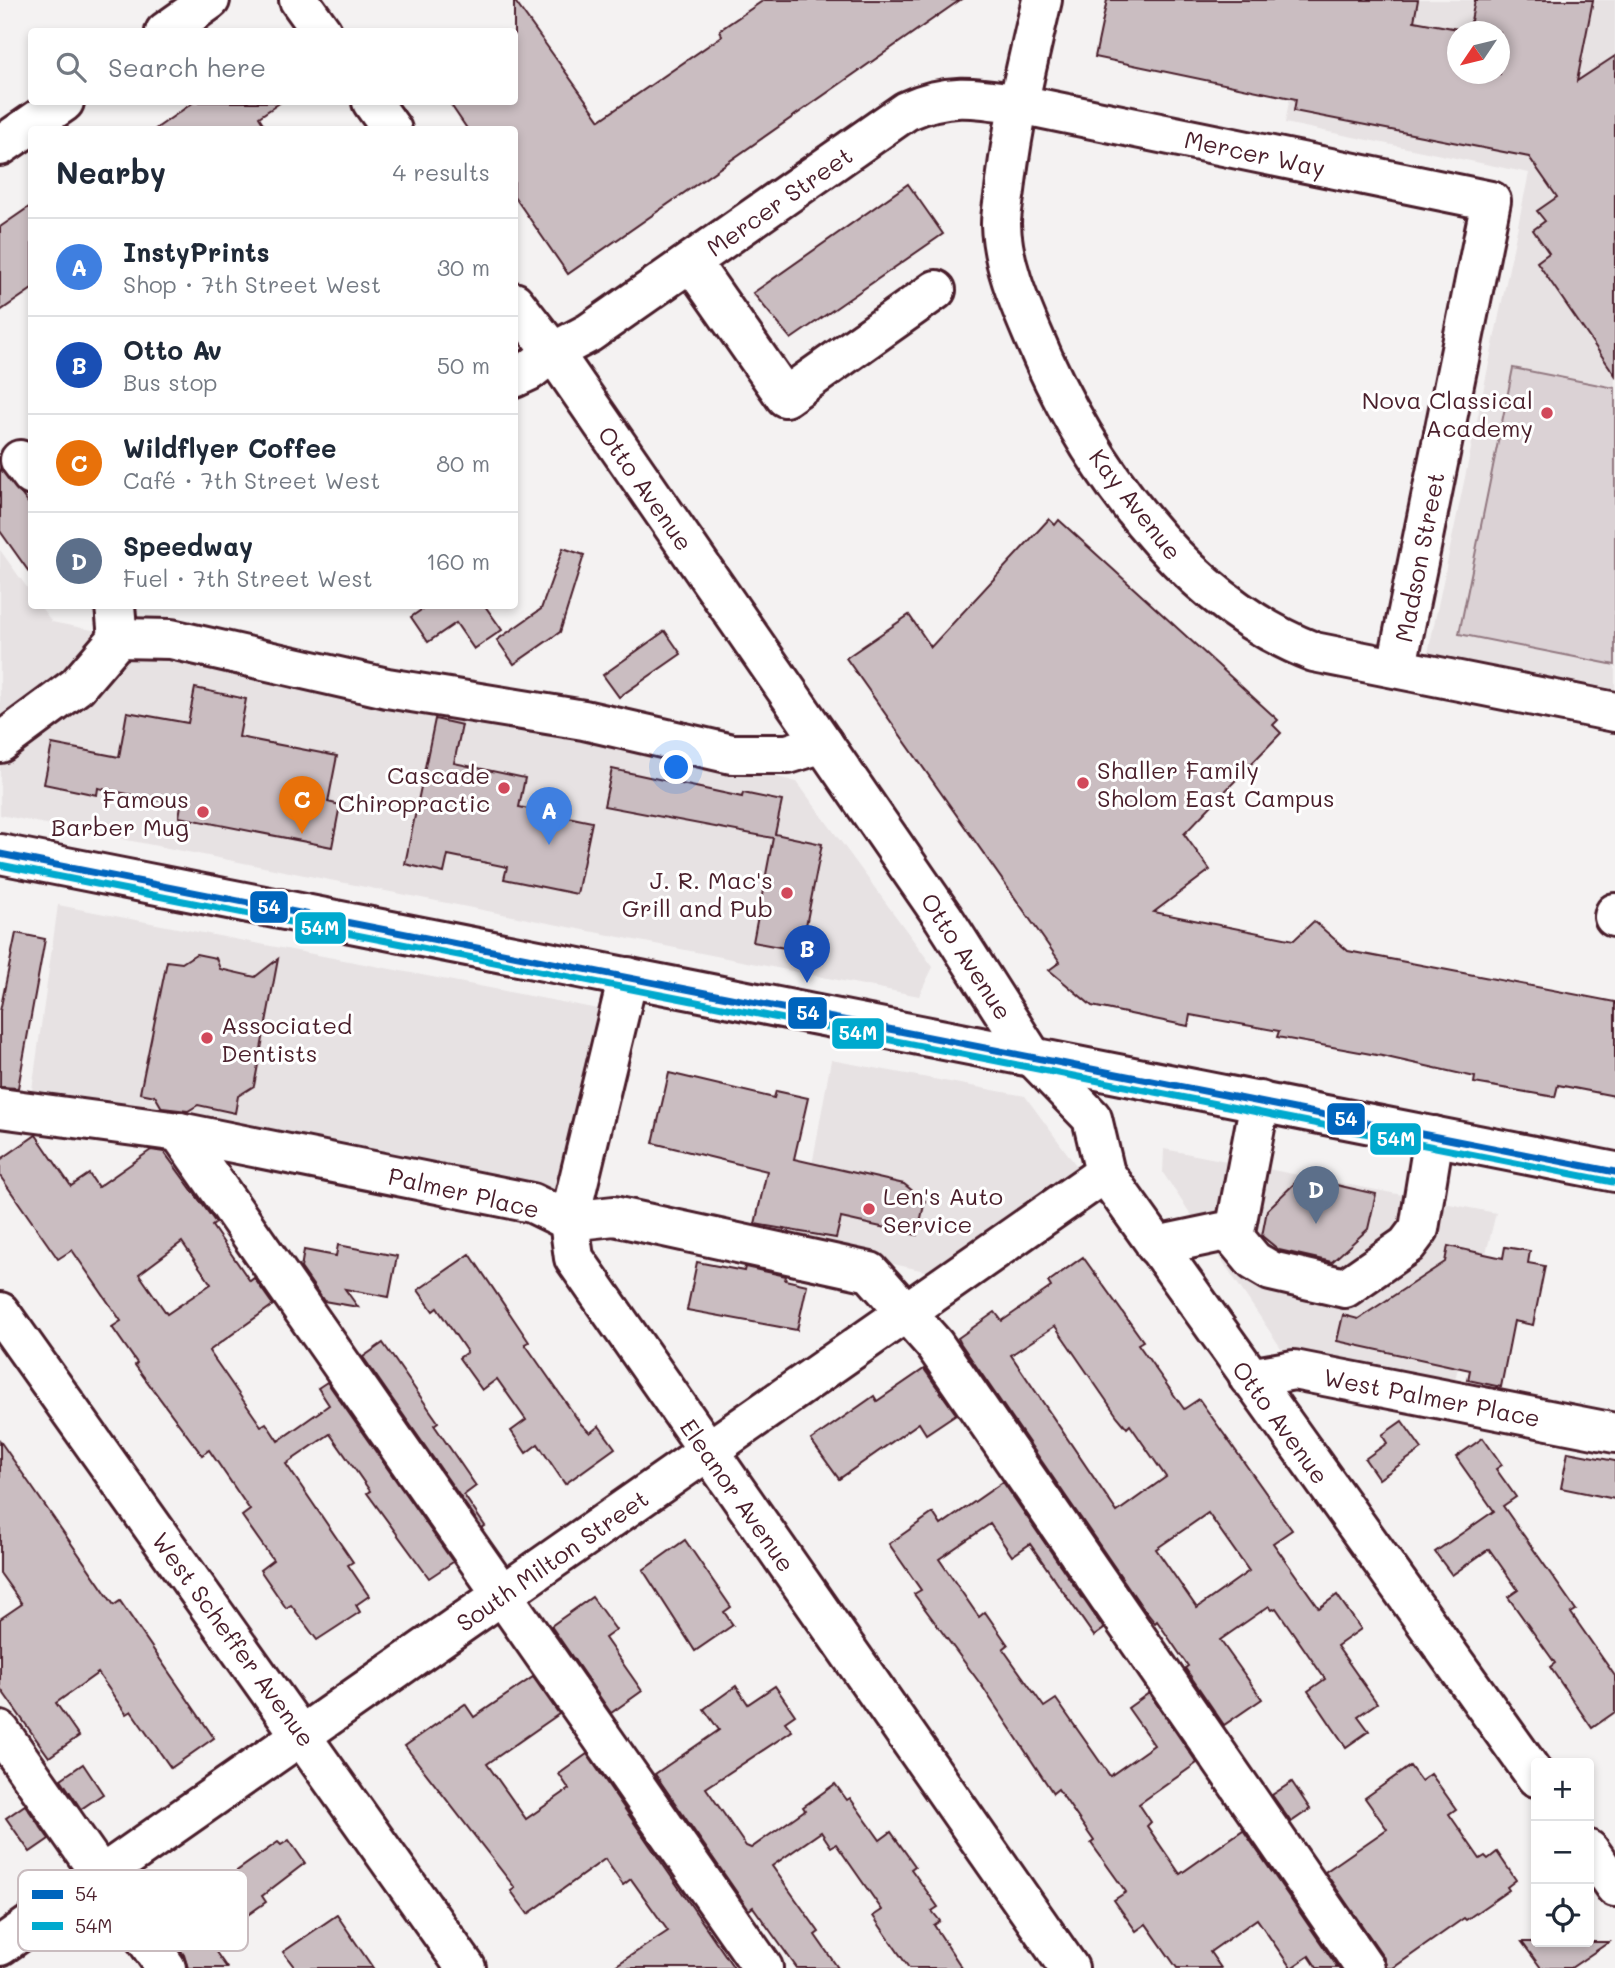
<!DOCTYPE html>
<html lang="en">
<head>
<meta charset="utf-8">
<style>
	:root { --surface:#fff; --page:#f2f2f3; --text:#1f2937; --muted:#747a83; --line:#e0e1e3; --accent:#d1495b }
	body { margin:0; font-family:Mali,sans-serif; background:var(--page); color:var(--text) }
	.controls { position:absolute; right:21px; bottom:21px; display:grid; overflow:hidden; border-radius:7px; box-shadow:0 4px 10px #0003 }
	.controls button { width:63px; height:63px; display:grid; place-items:center; padding:0; border:0; border-bottom:2px solid var(--line); background:var(--surface); color:var(--text); font:35px sans-serif }
	.compass { position:absolute; left:1447px; top:21px; width:63px; height:63px; border-radius:50%; background:var(--surface); box-shadow:0 4px 10px #0003; rotate:235deg }
	.you { position:absolute; left:677px; top:768px; width:24px; height:24px; margin:-18px; border:5px solid #fff; border-radius:50%; background:#1a73e8; box-shadow:0 0 0 10px #1a73e833 }
	.badge { display:grid; place-items:center; width:46px; height:46px; border-radius:50%; background:var(--accent); color:#fff; font-size:23px; font-weight:700 }
	.pin { position:absolute; translate:-50% -58px; filter:drop-shadow(0 2px 4px #0008) }
	.pin::after { content:''; position:absolute; top:37px; width:24px; height:21px; background:inherit; clip-path:polygon(0 0,100% 0,50% 100%) }
	.list { margin:0; padding:0; list-style:none }
	h2 { display:flex; justify-content:space-between; align-items:center; height:91px; margin:0; padding:0 28px; font-size:30px }
	h2 small { font-size:23px; font-weight:400; color:var(--muted) }
	.list li { display:grid; grid-template-columns:46px 1fr auto; gap:21px; align-items:center; box-sizing:border-box; height:98px; padding:0 28px; border-top:2px solid var(--line) }
	.list b { display:block; font-size:26px; white-space:nowrap }
	.list p { margin:0; font-size:23px; white-space:nowrap; color:var(--muted) }
	.list em { font-size:23px; font-style:normal; color:var(--muted) }
	.icon { flex:none; width:38px; height:38px; fill:none; stroke:currentColor; stroke-width:2; stroke-linecap:round; stroke-linejoin:round }
	.map { position:relative; flex:none; width:1615px; height:1968px; overflow:hidden }
	.search { position:absolute; background:var(--surface); box-shadow:0 4px 10px #0003; left:28px; top:28px; width:490px; height:77px; display:flex; align-items:center; gap:18px; box-sizing:border-box; padding:0 24px; border-radius:7px; color:var(--muted); font-size:26px }
	.panel { position:absolute; background:var(--surface); box-shadow:0 4px 10px #0003; left:28px; top:126px; width:490px; height:483px; border-radius:7px }
	.map>svg:first-child { display:block }
</style>
</head>
<body>
<div class="map">
<svg width="1615" height="1968" viewBox="0 0 1615 1968">
	<rect width="100%" height="100%" fill="#f4f2f2"/>
	<filter id="ink" filterUnits="userSpaceOnUse"><feTurbulence type="fractalNoise" baseFrequency=".0143" numOctaves="2"/><feDisplacementMap in="SourceGraphic" scale="14" xChannelSelector="R" yChannelSelector="G"/><feConvolveMatrix kernelMatrix="1 2 1 2 8 2 1 2 1" color-interpolation-filters="sRGB"/></filter>
	<g filter="url(#ink)">
		<g fill="#e7e2e3" fill-rule="evenodd">
			<path d="M1308,0H1615V689L1428,653L1529,173L1285,123ZM1458,32H1500V74H1458Z"/>
			<path d="M0,550L31,593L32,606H40L52,622L555,722L797,782L933,967L919,996L0,815Z"/>
			<path d="M58,905L598,1009L555,1207L31,1097Z"/>
			<path d="M831,1060L1025,1096L1078,1168L934,1273L798,1243Z"/>
			<path d="M1164,1149L1496,1213L1454,1384L1281,1348L1163,1173Z"/>
		</g>
		<path fill="#dbd2d5" stroke="#927880" stroke-width="2" d="M1513,368L1615,388V665L1459,634Z"/>
		<g fill="#cabdc1" stroke="#4a1f2b" stroke-width="2" fill-rule="evenodd">
			<path d="M514,0L600,120L722,36L720,30L764,0H960L568,274L514,196V130H468L449,102H514Z"/>
			<path d="M1107,0H1418L1414,21L1469,31L1475,0H1593L1577,81L1615,56V375L1537,262L1549,253L1533,230L1545,221L1537,211L1557,197L1529,157L1294,111L1296,99L1095,57ZM1458,32H1500V74H1458Z"/>
			<path d="M194,102H281L259,117L267,130H154Z"/>
			<path d="M908,184L943,234L791,339L753,293Z"/>
			<path d="M32,205V289L0,311V227Z"/>
			<path d="M0,467L32,508V576L0,531Z"/>
			<path d="M1049,519L1055,525L1059,520L1278,720L1273,725L1281,733L1184,834L1210,870L1154,912L1294,940L1314,921L1348,951L1615,1002V1096L1558,1085L1555,1097L1474,1083L1475,1077L1382,1056L1277,1037L1279,1031L1190,1015L1188,1026L1092,1006L1049,970L1060,962L846,658L909,615L931,647Z"/>
			<path d="M563,548L584,555L560,632L514,664L497,640L541,609Z"/>
			<path d="M427,606H485L502,630L474,649L456,623L428,642L411,617Z"/>
			<path d="M665,631L681,654L619,697L603,675Z"/>
			<path d="M195,688L246,699L239,737L337,756L328,802L340,805L332,847L179,817L181,805L98,788L97,795L44,784L52,744L119,757L127,712L188,723Z"/>
			<path d="M435,719L462,725L454,763L525,778L519,807L592,822L577,894L504,879L507,867L448,855L444,873L405,864Z"/>
			<path d="M612,769L742,797L743,793L782,801L775,834L822,844L801,951L753,942L773,838L604,806Z"/>
			<path d="M16,933L45,939L18,1088L0,1087V1011Z"/>
			<path d="M196,954L216,958L220,969L255,977L278,959L254,1086L238,1096L235,1113L198,1105L188,1111L162,1108L155,1096L140,1093L167,961L182,963Z"/>
			<path d="M669,1073L774,1098L776,1091L808,1098L794,1159L904,1184L925,1201L917,1235L841,1218L836,1238L755,1224L767,1171L653,1143Z"/>
			<path d="M36,1135L71,1186L89,1174L98,1187L151,1150L164,1152L216,1223L212,1226L250,1281L254,1278L273,1305L209,1351L261,1426L266,1423L278,1441L329,1405L318,1388L327,1382L453,1562L429,1578L367,1493L370,1491L330,1434L286,1464L353,1562L348,1565L369,1596L356,1605L360,1612L317,1640L291,1605L286,1608L260,1570L273,1560L242,1516L250,1510L209,1450L202,1455L135,1365L137,1363L112,1327L121,1321L72,1250L58,1259L0,1176V1160ZM182,1242L211,1284L167,1314L139,1274Z"/>
			<path d="M1301,1177L1376,1194L1368,1229L1332,1262L1279,1250L1262,1236L1267,1210Z"/>
			<path d="M338,1245L397,1256L389,1297L345,1289L358,1307L324,1301L301,1268L304,1250L336,1256Z"/>
			<path d="M1448,1246L1503,1258L1505,1247L1530,1251L1528,1263L1545,1266L1533,1325L1514,1321L1501,1387L1468,1380L1470,1370L1337,1341L1343,1315L1358,1319L1445,1262Z"/>
			<path d="M470,1254L529,1342L525,1344L581,1424L590,1433L599,1426L615,1448L565,1484L538,1444L526,1453L511,1431L526,1420L497,1379L482,1390L459,1358L467,1352L437,1308L433,1311L418,1290Z"/>
			<path d="M1083,1257L1143,1341L1138,1344L1184,1409L1199,1399L1292,1530L1273,1543L1319,1608L1337,1595L1361,1629L1337,1646L1377,1703L1358,1716L1369,1731L1346,1747L1308,1691L1325,1679L1276,1608L1272,1610L1269,1606L1220,1640L1262,1699L1224,1725L1185,1668L1188,1666L1157,1621L1155,1623L1140,1604L961,1344L958,1338L995,1312L1002,1321L1051,1287L1048,1282ZM1055,1326L1117,1416L1127,1428L1130,1425L1166,1477L1117,1512L1011,1355ZM1208,1513L1249,1571L1197,1608L1156,1549Z"/>
			<path d="M697,1262L744,1271L745,1267L786,1276L785,1280L807,1285L797,1330L687,1310Z"/>
			<path d="M383,1343L438,1422L434,1425L476,1486L464,1495L485,1526L482,1528L363,1357Z"/>
			<path d="M924,1369L956,1414L926,1434L919,1423L839,1479L811,1440L874,1396L877,1401Z"/>
			<path d="M1402,1421L1422,1449L1379,1479L1365,1459L1387,1443L1382,1435Z"/>
			<path d="M1483,1438L1502,1465L1496,1469L1516,1497L1503,1506L1576,1610L1571,1613L1615,1676V1712L1592,1728L1550,1667L1555,1663L1508,1597L1518,1590L1489,1549L1452,1575L1435,1552L1494,1511L1456,1457Z"/>
			<path d="M0,1441L114,1605L120,1601L214,1738L171,1768L131,1711L126,1714L98,1673L56,1703L79,1736L49,1757L0,1688V1619L22,1604L0,1573Z"/>
			<path d="M1568,1452L1615,1461V1499L1561,1488Z"/>
			<path d="M1003,1482L1104,1629L1094,1636L1030,1544L1012,1556L990,1524L939,1559L979,1617L985,1612L1008,1645L1003,1649L1044,1707L1056,1699L1110,1776L1154,1745L1128,1708L1149,1693L1197,1763L1139,1804L1151,1822L1147,1826L1180,1874L1243,1830L1338,1968H1317L1309,1956L1291,1968L1257,1919L1210,1952L1221,1968H1177L1146,1924L1136,1931L1114,1900L1126,1892L1091,1843L1094,1841L1058,1789L1053,1793L982,1686L914,1594L921,1590L889,1544L933,1513L941,1525Z"/>
			<path d="M685,1540L731,1607L724,1612L733,1625L695,1651L643,1570Z"/>
			<path d="M592,1597L616,1630L605,1638L642,1691L611,1713L551,1626Z"/>
			<path d="M533,1677L559,1714L487,1764L526,1819L569,1789L559,1774L587,1754L734,1968H612L668,1931L631,1879L623,1885L605,1859L528,1914L511,1891L515,1888L405,1746L465,1704L474,1717Z"/>
			<path d="M736,1686L748,1704L775,1686L795,1715L785,1722L792,1731L706,1788L746,1846L751,1848L805,1810L803,1807L835,1784L847,1800L850,1798L880,1840L891,1832L915,1866L911,1869L938,1907L932,1911L940,1921L934,1925L962,1968H909L873,1916L882,1910L836,1844L831,1847L821,1832L772,1866L819,1932L815,1935L838,1968H797L753,1907L749,1910L655,1774L719,1730L704,1709Z"/>
			<path d="M83,1764L103,1794L81,1809L61,1779Z"/>
			<path d="M1410,1766L1421,1781L1431,1774L1456,1809L1449,1814L1480,1859L1485,1856L1488,1859L1497,1852L1516,1880L1507,1887L1509,1890L1466,1920L1464,1918L1393,1968H1387L1383,1956L1325,1872L1387,1829L1365,1798Z"/>
			<path d="M1292,1782L1310,1809L1291,1822L1272,1795Z"/>
			<path d="M25,1805L49,1839L30,1852L6,1818Z"/>
			<path d="M289,1840L305,1863L262,1896L266,1902L209,1942L227,1968H188L184,1955L155,1913L184,1893L191,1903L278,1842L281,1845Z"/>
			<path d="M337,1915L373,1968H295L283,1952Z"/>
			<path d="M1522,1942H1609L1571,1968H1541Z"/>
		</g>
		<g fill="none" stroke-linecap="round" stroke-linejoin="round">
			<defs>
				<g id="minor">
					<path d="M299,0L322,32"/>
					<path d="M1042,0C1028,60 1013,121 1006,182C1005,195 1001,210 1001,224C1002,262 1018,300 1033,335C1085,460 1183,602 1314,652L1615,712"/>
					<path d="M165,32L210,0"/>
					<path d="M372,102L392,130"/>
					<path d="M0,146L64,102"/>
					<path d="M691,262L785,397L936,290"/>
					<path d="M514,302L553,352L943,917L1031,1055L1092,1118L1105,1173L1536,1777"/>
					<path d="M514,378L529,371L553,352L589,333L906,111C948,92 975,97 1019,104L1491,201L1397,666"/>
					<path d="M20,460L32,476"/>
					<path d="M115,606L118,638"/>
					<path d="M118,638L171,639L387,688L584,720L732,754H788L823,743"/>
					<path d="M0,743L77,686L118,638"/>
					<path d="M1614,917L1615,913"/>
					<path d="M628,977L569,1221L574,1258L1069,1968"/>
					<path d="M0,1108L179,1132L532,1203L569,1221L614,1216L870,1272L934,1344L1365,1968"/>
					<path d="M179,1132L763,1968"/>
					<path d="M1234,1237L1260,1101"/>
					<path d="M1156,1246L1222,1232L1234,1237L1254,1261L1271,1271L1345,1288L1407,1245L1419,1229L1434,1136"/>
					<path d="M0,1312L466,1968"/>
					<path d="M1249,1378L1294,1370L1615,1433"/>
					<path d="M0,1731L166,1968"/>
					<path d="M1589,1850L1615,1887"/>
					<path d="M0,1946L1105,1173"/>
				</g>
				<path id="major" d="M0,854L1615,1172"/>
			</defs>
			<use href="#minor" stroke="#4a1f2b" stroke-width="44"/>
			<use href="#major" stroke="#4a1f2b" stroke-width="44"/>
			<use href="#minor" stroke="#fff" stroke-width="38"/>
			<use href="#major" stroke="#fff" stroke-width="38"/>
			<defs>
				<path id="bus-1" d="M0,854L1615,1172"/>
				<path id="bus-2" d="M0,865L1613,1182"/>
			</defs>
			<use href="#bus-1" stroke="#fff" stroke-width="12"/>
			<use href="#bus-2" stroke="#fff" stroke-width="12"/>
			<use href="#bus-1" stroke="#0065bd" stroke-width="7"/>
			<use href="#bus-2" stroke="#00a9ce" stroke-width="7"/>
		</g>
	</g>
	<g fill="#d1495b" stroke="#fff" stroke-width="2.5">
		<circle cx="1547" cy="413" r="7"/>
		<circle cx="1083" cy="783" r="7"/>
		<circle cx="504" cy="788" r="7"/>
		<circle cx="203" cy="812" r="7"/>
		<circle cx="787" cy="893" r="7"/>
		<circle cx="207" cy="1038" r="7"/>
		<circle cx="869" cy="1209" r="7"/>
	</g>
	<g text-anchor="middle" dominant-baseline="central" stroke-width="6" stroke-linejoin="round" paint-order="stroke">
		<g font-size="24" fill="#4a1f2b" stroke="#fff">
			<text transform="translate(1255 153) rotate(12)">Mercer Way</text>
			<text transform="translate(779 201) rotate(-35)">Mercer Street</text>
			<text transform="translate(646 488) rotate(55)">Otto Avenue</text>
			<text transform="translate(1136 504) rotate(52)">Kay Avenue</text>
			<text transform="translate(1419 557) rotate(-79)">Madson Street</text>
			<text transform="translate(967 956) rotate(57)">Otto Avenue</text>
			<text transform="translate(464 1192) rotate(13)">Palmer Place</text>
			<text transform="translate(1432 1397) rotate(11)">West Palmer Place</text>
			<text transform="translate(1281 1422) rotate(54)">Otto Avenue</text>
			<text transform="translate(738 1495) rotate(55)">Eleanor Avenue</text>
			<text transform="translate(552 1560) rotate(-35)">South Milton Street</text>
			<text transform="translate(234 1639) rotate(54)">West Scheffer Avenue</text>
		</g>
		<g font-size="24" fill="#4a1f2b" stroke="#fff" text-anchor="end">
			<text x="1533" y="399">Nova Classical<tspan x="1533" dy="28">Academy</tspan></text>
			<text x="1097" y="769" text-anchor="start">Shaller Family<tspan x="1097" dy="28">Sholom East Campus</tspan></text>
			<text x="490" y="774">Cascade<tspan x="490" dy="28">Chiropractic</tspan></text>
			<text x="189" y="798">Famous<tspan x="189" dy="28">Barber Mug</tspan></text>
			<text x="773" y="879">J. R. Mac's<tspan x="773" dy="28">Grill and Pub</tspan></text>
			<text x="221" y="1024" text-anchor="start">Associated<tspan x="221" dy="28">Dentists</tspan></text>
			<text x="883" y="1195" text-anchor="start">Len's Auto<tspan x="883" dy="28">Service</tspan></text>
		</g>
	</g>
	<rect x="18" y="1870" width="230" height="81" rx="10" fill="#fff" stroke="#c9bcbf" stroke-width="2"/>
	<rect x="32" y="1890" width="31" height="9" fill="#0065bd"/>
	<rect x="32" y="1922" width="31" height="8" fill="#00a9ce"/>
	<g font-size="19" fill="#4a1f2b">
		<text x="75" y="1901">54</text>
		<text x="75" y="1933">54M</text>
	</g>
	<g stroke="#fff" stroke-width="2.5">
		<rect x="249" y="890" width="40" height="34" rx="7" fill="#0065bd"/>
		<rect x="294" y="911" width="53" height="34" rx="7" fill="#00a9ce"/>
		<rect x="787" y="996" width="41" height="34" rx="7" fill="#0065bd"/>
		<rect x="831" y="1017" width="54" height="33" rx="7" fill="#00a9ce"/>
		<rect x="1326" y="1102" width="40" height="34" rx="7" fill="#0065bd"/>
		<rect x="1369" y="1122" width="53" height="34" rx="7" fill="#00a9ce"/>
	</g>
	<g font-size="19" text-anchor="middle" font-weight="bold" fill="#fff">
		<text x="269" y="914">54</text>
		<text x="320" y="935">54M</text>
		<text x="808" y="1020">54</text>
		<text x="858" y="1040">54M</text>
		<text x="1346" y="1126">54</text>
		<text x="1396" y="1146">54M</text>
	</g>
</svg>
<div class="controls">
<button>+</button>
<button>−</button>
<button><svg class="icon" aria-label="locate" viewBox="0 0 24 24"><circle cx="12" cy="12" r="6"/><path d="M12 2v4M12 18v4M2 12h4M18 12h4"/></svg></button>
</div>
<svg class="compass" viewBox="-18 -18 36 36"><path d="M0-13l5 13h-10z" fill="#e53935"/><path d="M0 13l5-13h-10z" fill="#747a83"/></svg>
<div class="you"></div>
<div class="pin badge" style="left:549px;top:845px;background:#3f7fe0">A</div>
<div class="pin badge" style="left:807px;top:983px;background:#1a4fb4">B</div>
<div class="pin badge" style="left:302px;top:834px;background:#e8710a">C</div>
<div class="pin badge" style="left:1316px;top:1224px;background:#5c6f8a">D</div>
<div class="search"><svg class="icon" aria-label="search" viewBox="0 0 24 24"><circle cx="10" cy="10" r="6"/><path d="M15 15l6 6"/></svg>Search here</div>
<section class="panel">
<h2>Nearby<small>4 results</small></h2>
<ul class="list">
<li><span class="badge" style="background:#3f7fe0">A</span><div><b>InstyPrints</b><p>Shop · 7th Street West</p></div><em>30 m</em></li>
<li><span class="badge" style="background:#1a4fb4">B</span><div><b>Otto Av</b><p>Bus stop</p></div><em>50 m</em></li>
<li><span class="badge" style="background:#e8710a">C</span><div><b>Wildflyer Coffee</b><p>Café · 7th Street West</p></div><em>80 m</em></li>
<li><span class="badge" style="background:#5c6f8a">D</span><div><b>Speedway</b><p>Fuel · 7th Street West</p></div><em>160 m</em></li>
</ul>
</section>
</div>
</body>
</html>
